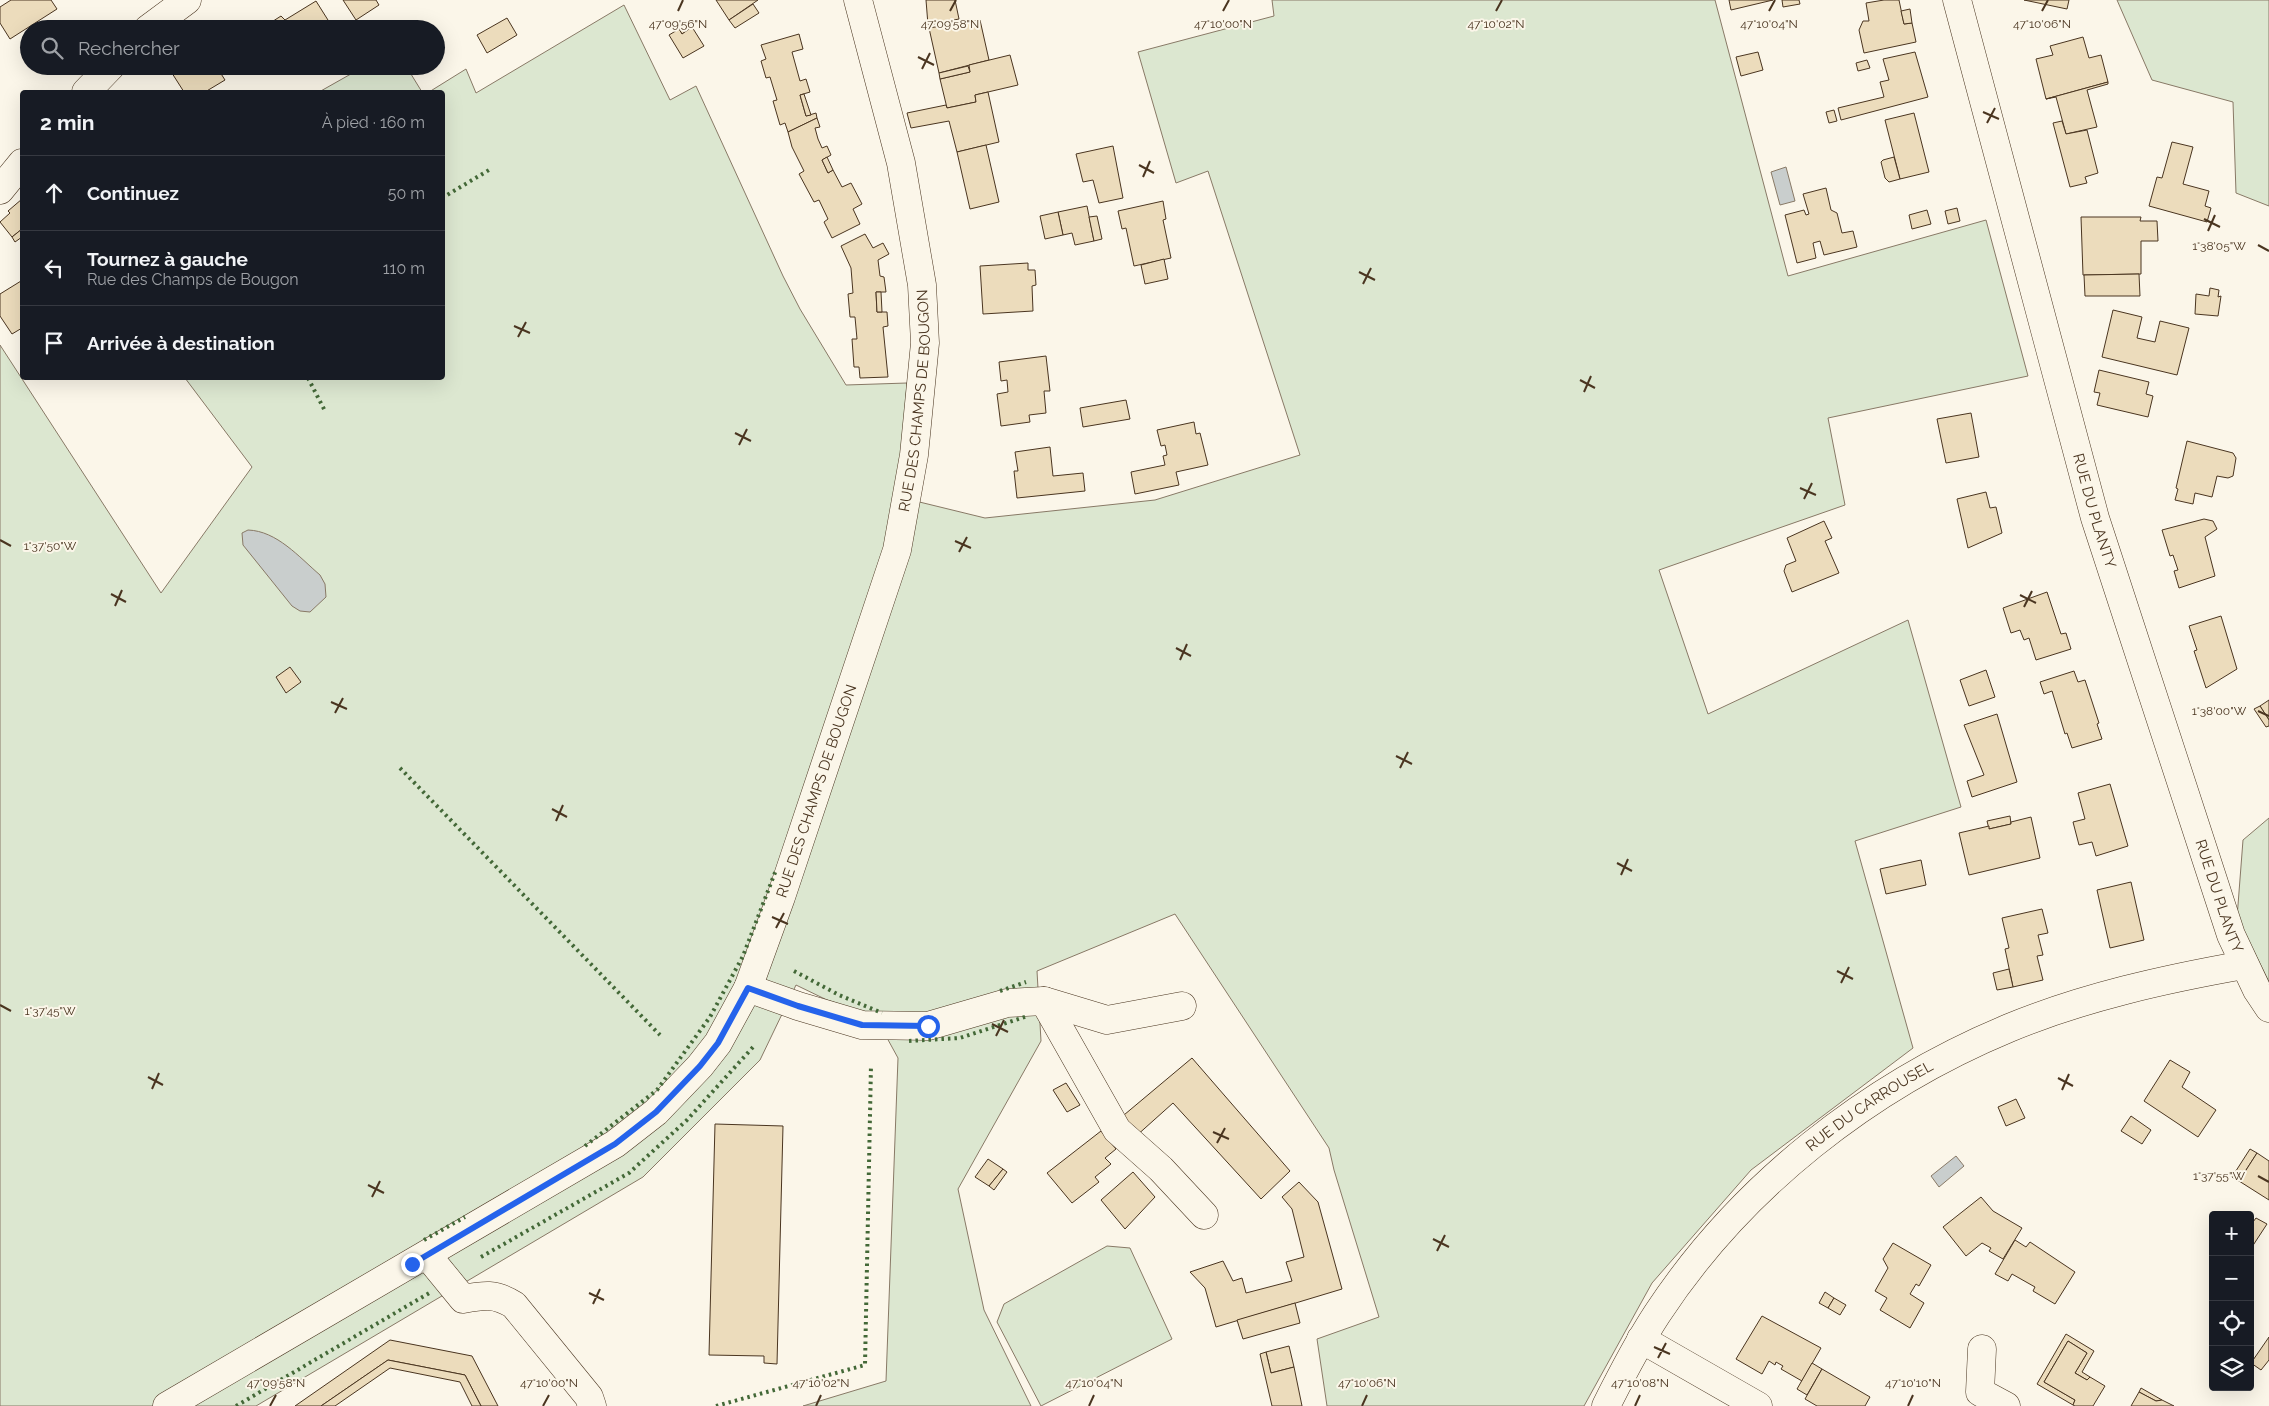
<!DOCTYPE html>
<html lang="fr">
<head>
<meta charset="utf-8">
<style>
	:root { --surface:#171b24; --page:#242831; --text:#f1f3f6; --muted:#9ea1a6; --line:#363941 }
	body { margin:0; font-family:Raleway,sans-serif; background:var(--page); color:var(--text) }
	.controls { position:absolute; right:15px; bottom:15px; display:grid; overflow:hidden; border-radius:5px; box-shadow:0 5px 20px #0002 }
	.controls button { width:45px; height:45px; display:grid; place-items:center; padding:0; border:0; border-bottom:1px solid var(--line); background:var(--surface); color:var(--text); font:25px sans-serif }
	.stop { position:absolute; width:15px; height:15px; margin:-11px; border:4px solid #2563eb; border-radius:50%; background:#fff }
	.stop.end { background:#2563eb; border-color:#fff; box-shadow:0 1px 5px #0008 }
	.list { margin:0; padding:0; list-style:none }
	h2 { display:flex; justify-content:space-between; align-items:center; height:65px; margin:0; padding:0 20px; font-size:21px }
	h2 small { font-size:16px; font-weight:400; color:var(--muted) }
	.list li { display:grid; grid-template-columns:32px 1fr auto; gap:15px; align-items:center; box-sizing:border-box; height:75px; padding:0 20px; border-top:1px solid var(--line) }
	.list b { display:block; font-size:19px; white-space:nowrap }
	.list p { margin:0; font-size:16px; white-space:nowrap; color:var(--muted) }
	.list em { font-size:16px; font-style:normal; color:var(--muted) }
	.icon { flex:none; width:28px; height:28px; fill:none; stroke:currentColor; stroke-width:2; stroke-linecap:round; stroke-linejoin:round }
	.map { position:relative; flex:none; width:2269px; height:1406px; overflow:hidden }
	.search { position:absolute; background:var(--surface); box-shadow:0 5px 20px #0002; left:20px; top:20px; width:425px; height:55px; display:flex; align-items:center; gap:12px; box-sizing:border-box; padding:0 18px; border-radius:28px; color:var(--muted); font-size:19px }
	.panel { position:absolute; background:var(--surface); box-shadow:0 5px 20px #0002; left:20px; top:90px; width:425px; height:290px; border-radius:5px }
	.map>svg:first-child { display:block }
</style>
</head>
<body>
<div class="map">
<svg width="2269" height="1406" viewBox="0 0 2269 1406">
	<rect width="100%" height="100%" fill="#fbf6e9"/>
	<g fill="#dce7d0" stroke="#887966">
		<path d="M1272,0H1715L1788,276L1986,220L2028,376L1828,418L1845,505L1659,570L1708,714L1908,620L1961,807L1855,841L1913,1048L1751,1170L1652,1283L1584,1406H1327L1317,1339L1379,1317L1334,1170L1329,1148L1175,914L1037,971L1041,1041L958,1189L984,1310L1031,1406H803L886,1381L898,1058L875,1016L827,1000L796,985L760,1060L643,1177L256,1406H0V345L161,593L252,467L185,378H442V92H429L466,69L476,93L624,5L670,100L696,86L783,276L800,309L846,385L907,383L899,497L985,518L1155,500L1300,455L1208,171L1176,183L1138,52L1274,16Z"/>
		<path d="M2117,0H2269V206L2236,193L2233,102L2152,80Z"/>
		<path d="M365,66H406L422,92H319Z"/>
		<path d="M2269,818V982L2237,918L2243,840Z"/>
		<path d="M1107,1246L1130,1248L1172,1339L1041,1406L997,1322L1004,1304Z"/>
	</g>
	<g fill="#c9cecd" stroke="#887966">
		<path d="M1786,167L1795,201L1780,205L1771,172Z"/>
		<path d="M248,530C277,531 299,557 320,575L325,584L326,597L310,612L300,611L292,606L243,545L242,533Z"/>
		<path d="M1956,1156L1964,1166L1939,1187L1931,1176Z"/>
	</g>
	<g fill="#ecdcbc" stroke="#4a3520">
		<path d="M11,0H51L57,9L10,39L0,23V7Z"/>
		<path d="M343,0H376L379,5L356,20Z"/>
		<path d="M716,0H758L729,20Z"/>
		<path d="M926,0H955L959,19L928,25Z"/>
		<path d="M1729,0H1773L1731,10Z"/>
		<path d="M1782,0H1799L1800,4L1783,7Z"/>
		<path d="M1884,0H1899L1904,24L1912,23L1916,42L1864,53L1859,30L1863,21H1869L1866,3Z"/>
		<path d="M2024,0H2069L2067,9Z"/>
		<path d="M316,1L333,28L272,29L285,20Z"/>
		<path d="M753,4L759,13L735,28L729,20Z"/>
		<path d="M1910,9L1912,23L1904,24L1901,11Z"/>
		<path d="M281,16L285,20L270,29L267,25Z"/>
		<path d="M507,18L517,35L487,53L477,35Z"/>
		<path d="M980,20L989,60L939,73L929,28Z"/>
		<path d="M689,23L692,27L682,34L679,29Z"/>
		<path d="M692,27L704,46L683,58L669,35L679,29L682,34Z"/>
		<path d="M799,34L803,49L792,52L800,81L806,79L810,92L800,95L806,116L816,113L817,118L788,132L785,123L780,125L773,101L777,100L770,77L766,78L761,61L766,59L761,45Z"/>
		<path d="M2083,37L2089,58L2101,55L2108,82L2046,99L2036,59L2053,55L2050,46Z"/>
		<path d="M1758,52L1763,70L1741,76L1736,57Z"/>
		<path d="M1915,52L1928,97L1841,120L1838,108L1884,97L1880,82L1889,80L1883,59Z"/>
		<path d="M1010,55L1018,85L975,95L976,102L947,108L940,79L970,72L969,65Z"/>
		<path d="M1867,60L1870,68L1858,71L1856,63Z"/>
		<path d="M175,66H223L218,69L225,80L205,92H184L170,70Z"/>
		<path d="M968,66L970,72L940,79L939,73Z"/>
		<path d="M2108,82V84L2087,90L2097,127L2066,134L2056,97L2046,99Z"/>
		<path d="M988,92L999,142L957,152L949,121L911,128L907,113L946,105L947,108L976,102L975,95Z"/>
		<path d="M804,94L811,115L806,116L800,95Z"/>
		<path d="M1834,110L1837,121L1829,123L1826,112Z"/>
		<path d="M1914,113L1929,172L1900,179L1885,120Z"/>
		<path d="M817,118L820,127L815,128L818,139L822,148L827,146L831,155L822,160L828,173L833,170L842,187L851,183L862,204L853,209L860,224L832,238L824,222L828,219L819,200L814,202L799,174L804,171L792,147L788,132Z"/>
		<path d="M2062,121L2066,134L2087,130L2098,173L2085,177L2087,183L2070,187L2053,123Z"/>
		<path d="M2172,142L2193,147L2183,184L2209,191L2205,206L2211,208L2207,222L2149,206L2157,177L2162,178Z"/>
		<path d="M986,145L999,202L970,209L957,152Z"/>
		<path d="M1113,146L1123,198L1099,203L1093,180L1083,182L1076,154Z"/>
		<path d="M827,157L833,170L828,173L822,160Z"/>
		<path d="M1894,157L1900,179L1889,182L1885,178L1881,162L1883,160Z"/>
		<path d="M1826,188L1831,210L1837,213L1842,233L1853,231L1857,247L1824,255L1820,241L1813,243L1816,258L1797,263L1785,215L1804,210L1806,215L1809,214L1803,194Z"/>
		<path d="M22,199V229L12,237L0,222L10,213L8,211Z"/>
		<path d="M1163,201L1166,219L1163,220L1171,258L1134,266L1126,228L1122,229L1118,211Z"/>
		<path d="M1087,206L1094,241L1075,245L1072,233L1063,235L1058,212Z"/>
		<path d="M1957,208L1960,221L1948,224L1945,211Z"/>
		<path d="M1927,210L1931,224L1912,229L1909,215Z"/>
		<path d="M1058,212L1063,235L1045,239L1040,216Z"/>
		<path d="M1097,216L1102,239L1094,241L1089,217Z"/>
		<path d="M2081,217H2141L2140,221H2157L2158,241H2141V274L2083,275Z"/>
		<path d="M22,229V237L15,242L12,237Z"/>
		<path d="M865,234L873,248L883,243L889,254L878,260L880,276L884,277L886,292H876L877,312H887L888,326L883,327L888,377L860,378L859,367H854L852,339H857L855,317H850L848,294L853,293L851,268L841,246Z"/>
		<path d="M1164,259L1168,279L1145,284L1141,265Z"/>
		<path d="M1028,263V270H1035L1036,285L1032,286L1033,311L983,314L980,266Z"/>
		<path d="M2139,274L2140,296H2085L2084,275Z"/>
		<path d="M21,281L22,284V328L12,334L0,316V294Z"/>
		<path d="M2210,288L2219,290L2218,297L2221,296L2218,316L2195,314L2196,294L2209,296Z"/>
		<path d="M876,292H881L882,312H877Z"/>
		<path d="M2113,310L2142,317L2137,338L2155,342L2160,321L2189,328L2177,375L2102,357Z"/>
		<path d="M1046,356L1050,391H1044L1046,413L1029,415L1030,422L1001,426L997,394L1008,392L1007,380L1001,381L999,362Z"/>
		<path d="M2099,370L2149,382L2146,394L2153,396L2148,417L2097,405L2100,393L2094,392Z"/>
		<path d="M1126,400L1130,419L1083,427L1080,408Z"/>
		<path d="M1971,413L1979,457L1946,463L1937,419Z"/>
		<path d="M1194,422L1196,434L1200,433L1208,465L1176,472L1179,485L1135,494L1131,472L1165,465L1163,456L1167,455L1165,445L1161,446L1157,430Z"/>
		<path d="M2187,441L2233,453L2236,458L2233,476L2228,478L2217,476L2212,497L2195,493L2193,504L2175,500L2178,489L2176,488Z"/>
		<path d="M1050,447L1053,476L1083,473L1085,491L1017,498L1014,471H1018L1015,452Z"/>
		<path d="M1986,492L1990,508L1996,507L2002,533L1968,548L1957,499Z"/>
		<path d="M2204,519L2213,521L2217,529L2205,537L2215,576L2179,588L2174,571L2178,570L2173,555L2170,556L2162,530Z"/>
		<path d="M1824,521L1832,538L1825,541L1839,573L1792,592L1784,571L1786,565L1796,561L1787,538Z"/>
		<path d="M2047,592L2061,634L2066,633L2071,649L2036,660L2029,638L2024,640L2020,630L2011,633L2003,608Z"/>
		<path d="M2221,616L2237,669L2206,688L2194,651L2197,650L2189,626Z"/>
		<path d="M290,667L301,682L286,693L276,677Z"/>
		<path d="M1986,670L1995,697L1969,706L1960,680Z"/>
		<path d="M2074,671L2078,682L2085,680L2099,723L2097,724L2102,739L2072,748L2067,733L2065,734L2052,691L2044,694L2040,682Z"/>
		<path d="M2269,700V720L2260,706Z"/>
		<path d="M2260,706L2269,720V726L2266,727L2254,709Z"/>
		<path d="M1997,714L2017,782L1972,797L1967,781L1984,775L1964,725Z"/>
		<path d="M2110,784L2128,846L2096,856L2092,842L2079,845L2073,822L2085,819L2078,793Z"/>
		<path d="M2010,816L2011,824L1989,829L1987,821Z"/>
		<path d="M2031,817L2040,858L1969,875L1959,833L1989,826V829L2011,824V822Z"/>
		<path d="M1921,860L1926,885L1886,894L1880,869Z"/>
		<path d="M2131,882L2144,940L2110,948L2097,890Z"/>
		<path d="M2042,909L2048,933L2038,935L2043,955L2037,956L2043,980L2013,987L2005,949L2009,948L2002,918Z"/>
		<path d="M2009,969L2013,987L1997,990L1993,973Z"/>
		<path d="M1192,1058L1290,1171L1261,1199L1173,1103L1135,1137L1118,1120Z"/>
		<path d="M2170,1060L2190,1072L2182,1087L2216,1110L2198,1137L2144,1101Z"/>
		<path d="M1066,1083L1080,1105L1067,1112L1053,1090Z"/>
		<path d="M2016,1099L2025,1118L2006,1126L1998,1107Z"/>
		<path d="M2131,1116L2151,1130L2142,1144L2121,1131Z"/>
		<path d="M715,1124L783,1126L777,1364L764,1363V1356L709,1355Z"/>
		<path d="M1101,1131L1116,1149L1105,1158L1111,1164L1095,1177L1099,1182L1072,1203L1047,1173Z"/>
		<path d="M2250,1149L2257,1153L2239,1181L2232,1177Z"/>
		<path d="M2257,1153L2269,1161V1200L2239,1181Z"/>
		<path d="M988,1159L1003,1169L989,1186L975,1177Z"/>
		<path d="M1003,1169L1007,1172L994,1190L989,1186Z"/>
		<path d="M1133,1172L1155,1197L1125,1229L1101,1200Z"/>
		<path d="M1299,1182L1318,1202L1342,1289L1216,1327L1205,1288L1190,1272L1223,1261L1233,1281L1242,1278L1246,1293L1292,1281L1286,1262L1304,1257L1292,1209L1282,1197Z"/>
		<path d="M1981,1197L1993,1211L2022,1228L2003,1259L1989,1251L1991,1248L1982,1243L1966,1256L1943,1227Z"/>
		<path d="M2256,1218L2267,1224L2250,1250V1226Z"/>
		<path d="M2015,1240L2026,1247L2030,1242L2075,1272L2055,1304L2033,1291L2035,1287L2012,1274L2008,1281L1995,1274Z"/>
		<path d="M1893,1243L1931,1265L1919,1286L1916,1284L1910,1294L1924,1303L1910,1328L1880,1310L1887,1298L1875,1291L1888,1268L1883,1259Z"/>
		<path d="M1825,1292L1834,1298L1828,1308L1819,1303Z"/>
		<path d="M1834,1298L1846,1305L1840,1315L1828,1308Z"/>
		<path d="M1295,1303L1300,1323L1243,1339L1237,1320Z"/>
		<path d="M1762,1316L1821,1348L1802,1381L1781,1369L1783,1366L1776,1362L1775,1365L1769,1361L1762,1374L1736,1359Z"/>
		<path d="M2066,1334L2094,1351L2082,1372L2090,1377L2087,1380L2075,1373L2087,1353L2068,1341L2044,1382L2075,1400L2073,1405L2037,1384Z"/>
		<path d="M2269,1337V1360L2261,1370L2251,1363Z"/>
		<path d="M390,1340L472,1356L498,1406H481L465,1375L388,1360L321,1406H295Z"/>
		<path d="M2068,1341L2087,1353L2075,1373L2087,1380L2090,1377L2105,1386L2093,1406H2075L2073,1405L2075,1400L2044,1382Z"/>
		<path d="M1289,1346L1294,1367L1271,1373L1266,1352Z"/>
		<path d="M1266,1352L1271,1373L1294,1367L1302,1406H1272L1260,1354Z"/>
		<path d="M388,1360L465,1375L481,1406H472L460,1382L390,1368L335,1406H321Z"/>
		<path d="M1812,1363L1822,1369L1807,1395L1797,1389Z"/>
		<path d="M1822,1369L1870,1397L1865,1406H1817L1805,1399Z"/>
		<path d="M2141,1388L2162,1400L2156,1401L2139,1392Z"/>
		<path d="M2139,1392L2156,1401L2162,1400L2174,1406H2131Z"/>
	</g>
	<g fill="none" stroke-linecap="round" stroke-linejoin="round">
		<defs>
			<g id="minor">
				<path id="s1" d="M1957,0L2095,518L2231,935L2257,990L2269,1008"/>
				<path d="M148,29L187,0"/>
				<path d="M86,92L111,66"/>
				<path d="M0,190L22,163"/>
				<path d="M748,988L798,1006L862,1025L928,1026L1007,1003L1044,1001L1107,1020L1182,1006"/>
				<path d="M1044,1001L1117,1130L1161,1169L1204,1215"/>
				<path d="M427,1255L463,1299C484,1295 495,1293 514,1305L589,1397L592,1406"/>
				<path d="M1641,1339L1758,1406"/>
				<path d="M1982,1349L1980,1392L2006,1406"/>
				<path id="s2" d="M167,1406L615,1144L656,1112L700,1066L718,1043L748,988L781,897L897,550L914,455L925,343L922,285L901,163L858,0"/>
				<path id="s3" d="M1606,1406C1622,1374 1638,1343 1657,1314C1741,1186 1869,1086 2009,1028C2084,997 2165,979 2244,965"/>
			</g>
		</defs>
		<use href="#minor" stroke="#4a3520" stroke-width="29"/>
		<use href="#minor" stroke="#fbf6e9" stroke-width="28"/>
		<g stroke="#436837" stroke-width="4" stroke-dasharray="2.5 4" stroke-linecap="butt">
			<path d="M442,198L489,170"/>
			<path d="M308,378L325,411"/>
			<path d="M400,768L660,1035"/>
			<path d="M794,971L839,995L882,1013"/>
			<path d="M1000,991L1026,982"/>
			<path d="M909,1041L960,1038L1028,1016"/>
			<path d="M585,1146L657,1090L710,1017L743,956L776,870"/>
			<path d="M424,1240L465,1217"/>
			<path d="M481,1257L629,1173L687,1120L754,1046"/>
			<path d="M236,1406L431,1292"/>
			<path d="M716,1406L865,1365L871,1065"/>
		</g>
	</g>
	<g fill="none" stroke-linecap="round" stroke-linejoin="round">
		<path stroke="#2563eb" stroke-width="6" d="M412,1264L615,1144L656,1112L700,1066L718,1043L748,988L798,1006L862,1025L928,1026"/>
	</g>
	<path fill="none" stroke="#4a3520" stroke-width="2" d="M678,11L683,0M950,11L956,0M1223,11L1229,0M1496,11L1502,0M1769,11L1775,0M2042,11L2048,0M918,57L934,65M922,69L930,53M1983,112L1999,119M1987,123L1995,108M1139,165L1154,173M1143,177L1150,161M2204,219L2220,227M2208,231L2215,215M2258,245L2269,251M1359,272L1375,280M1363,284L1371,268M514,326L530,333M518,337L526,322M1580,380L1595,388M1584,392L1591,376M735,433L751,441M739,445L747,429M1800,488L1816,495M1804,499L1812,483M0,540L11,546M955,541L971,548M959,552L967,537M111,594L126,602M2020,595L2036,603M115,606L122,590M2024,607L2032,591M1176,648L1191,656M1180,660L1187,644M331,702L347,709M2258,711L2269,716M335,713L343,698M1396,756L1412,764M1400,768L1408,752M552,809L567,817M556,821L563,805M1617,863L1632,871M1621,875L1628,859M772,917L788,924M776,928L784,913M1837,971L1853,979M1841,983L1849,967M0,1005L11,1011M992,1024L1008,1032M996,1036L1004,1020M148,1077L163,1085M2058,1078L2073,1086M152,1089L159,1073M2062,1090L2069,1074M1213,1132L1229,1139M1217,1143L1225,1128M2258,1176L2269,1182M368,1185L384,1193M372,1197L380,1181M1433,1239L1449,1247M1437,1251L1445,1235M589,1293L604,1300M593,1304L600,1289M1654,1347L1670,1354M1658,1358L1666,1343M270,1406L276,1395M543,1406L549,1395M816,1406L821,1395M1089,1406L1094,1395M1362,1406L1367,1395M1635,1406L1640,1395M1908,1406L1913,1395"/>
	<g text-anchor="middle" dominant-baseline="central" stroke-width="4" stroke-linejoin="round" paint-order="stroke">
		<g font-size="15" fill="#4a3520" stroke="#fbf6e9">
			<text stroke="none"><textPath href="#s2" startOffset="1340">RUE DES CHAMPS DE BOUGON</textPath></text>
			<text stroke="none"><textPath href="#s1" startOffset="529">RUE DU PLANTY</textPath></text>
			<text stroke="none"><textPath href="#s2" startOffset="935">RUE DES CHAMPS DE BOUGON</textPath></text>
			<text stroke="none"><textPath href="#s1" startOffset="934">RUE DU PLANTY</textPath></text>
			<text stroke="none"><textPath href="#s3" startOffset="405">RUE DU CARROUSEL</textPath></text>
		</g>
	</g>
	<g font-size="12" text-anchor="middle" fill="#4a3520" stroke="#fbf6e9" stroke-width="4" stroke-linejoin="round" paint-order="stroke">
		<text x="678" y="28">47°09'56"N</text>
		<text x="950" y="28">47°09'58"N</text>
		<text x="1223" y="28">47°10'00"N</text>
		<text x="1496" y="28">47°10'02"N</text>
		<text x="1769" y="28">47°10'04"N</text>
		<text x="2042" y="28">47°10'06"N</text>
		<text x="2219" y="250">1°38'05"W</text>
		<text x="50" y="550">1°37'50"W</text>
		<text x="2219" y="715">1°38'00"W</text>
		<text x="50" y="1015">1°37'45"W</text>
		<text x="2219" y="1180">1°37'55"W</text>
		<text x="276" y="1387">47°09'58"N</text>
		<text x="549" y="1387">47°10'00"N</text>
		<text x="821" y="1387">47°10'02"N</text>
		<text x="1094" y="1387">47°10'04"N</text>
		<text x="1367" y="1387">47°10'06"N</text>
		<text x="1640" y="1387">47°10'08"N</text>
		<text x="1913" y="1387">47°10'10"N</text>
	</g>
</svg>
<div class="controls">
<button>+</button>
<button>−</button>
<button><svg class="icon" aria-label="locate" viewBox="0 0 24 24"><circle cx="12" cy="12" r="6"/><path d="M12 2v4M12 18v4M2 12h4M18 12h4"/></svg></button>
<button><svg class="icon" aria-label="layers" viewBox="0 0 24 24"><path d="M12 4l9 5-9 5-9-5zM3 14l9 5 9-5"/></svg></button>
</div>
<div class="stop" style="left:928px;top:1026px"></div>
<div class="stop end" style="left:412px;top:1264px"></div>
<div class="search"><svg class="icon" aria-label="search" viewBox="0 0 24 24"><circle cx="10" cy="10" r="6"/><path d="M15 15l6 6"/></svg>Rechercher</div>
<section class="panel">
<h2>2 min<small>À pied · 160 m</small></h2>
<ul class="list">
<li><svg class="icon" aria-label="ahead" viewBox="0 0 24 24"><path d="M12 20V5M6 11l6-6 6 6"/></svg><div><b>Continuez</b></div><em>50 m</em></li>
<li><svg class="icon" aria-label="left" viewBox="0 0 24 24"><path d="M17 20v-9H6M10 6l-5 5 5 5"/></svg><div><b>Tournez à gauche</b><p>Rue des Champs de Bougon</p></div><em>110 m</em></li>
<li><svg class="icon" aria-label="arrive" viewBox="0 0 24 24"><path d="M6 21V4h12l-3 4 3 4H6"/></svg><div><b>Arrivée à destination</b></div></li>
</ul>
</section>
</div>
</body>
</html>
